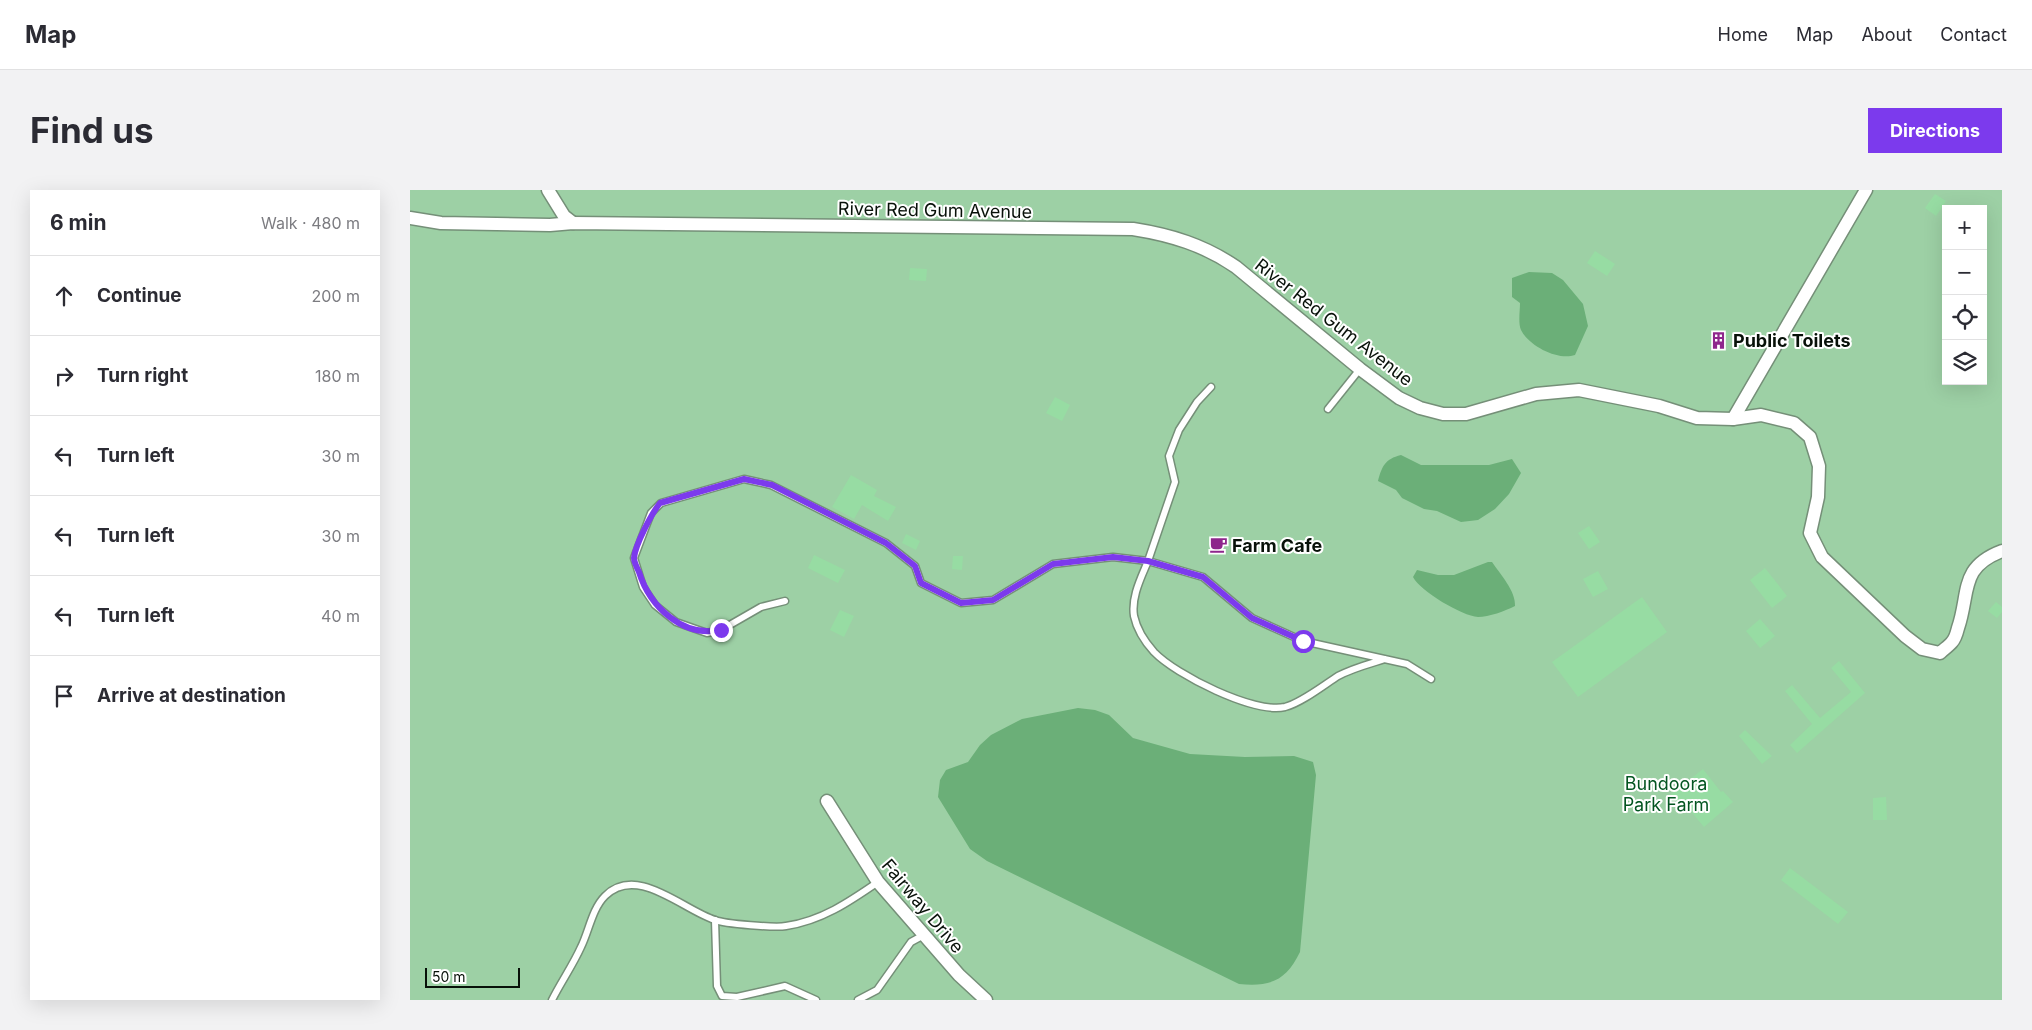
<!DOCTYPE html>
<html lang="en">
<head>
<meta charset="utf-8">
<style>
	:root { --surface:#fff; --page:#f2f2f3; --text:#2b2b33; --muted:#7c7c81; --line:#e1e1e2; --accent:#7c3aed }
	body { margin:0; font-family:Inter,sans-serif; background:var(--page); color:var(--text) }
	.controls { position:absolute; right:15px; top:15px; display:grid; overflow:hidden; border-radius:0px; box-shadow:0 5px 20px #0002 }
	.controls button { width:45px; height:45px; display:grid; place-items:center; padding:0; border:0; border-bottom:1px solid var(--line); background:var(--surface); color:var(--text); font:25px sans-serif }
	.scale { position:absolute; left:15px; bottom:12px; width:95px; box-sizing:border-box; padding-left:5px; border:2px solid #081109; border-top:0; font-size:14px; line-height:18px; white-space:nowrap; color:#081109; -webkit-text-stroke:4px #fff; paint-order:stroke }
	.stop { position:absolute; width:15px; height:15px; margin:-11px; border:4px solid #7c3aed; border-radius:50%; background:#fff }
	.stop.end { background:#7c3aed; border-color:#fff; box-shadow:0 1px 5px #0008 }
	.list { margin:0; padding:0; list-style:none }
	h2 { display:flex; justify-content:space-between; align-items:center; height:65px; margin:0; padding:0 20px; font-size:21px }
	h2 small { font-size:16px; font-weight:400; color:var(--muted) }
	.list li { display:grid; grid-template-columns:32px 1fr auto; gap:15px; align-items:center; box-sizing:border-box; height:80px; padding:0 20px; border-top:1px solid var(--line) }
	.list b { display:block; font-size:19px; white-space:nowrap }
	.list em { font-size:16px; font-style:normal; color:var(--muted) }
	.icon { flex:none; width:28px; height:28px; fill:none; stroke:currentColor; stroke-width:2; stroke-linecap:round; stroke-linejoin:round }
	.map { position:relative; flex:none; width:1592px; height:810px; overflow:hidden; border-radius:0px }
	header { display:flex; align-items:center; gap:30px; box-sizing:border-box; height:70px; padding:0 25px; background:var(--surface); border-bottom:1px solid var(--line) }
	header strong { font-size:24px }
	nav { display:flex; gap:28px; margin-inline-start:auto; font-size:18px }
	.intro { display:flex; align-items:center; justify-content:space-between; box-sizing:border-box; height:120px; padding:0 30px }
	h1 { margin:0; font-size:35px }
	.button { padding:12px 22px; border-radius:0px; background:var(--accent); color:#fff; font-size:18px; font-weight:700 }
	main { display:flex; gap:30px; padding:0 30px }
	aside { flex:1; background:var(--surface); border-radius:0px; box-shadow:0 5px 20px #0002 }
	.map>svg:first-child { display:block }
</style>
</head>
<body>
<header>
<strong>Map</strong>
<nav><a>Home</a><a>Map</a><a>About</a><a>Contact</a></nav>
</header>
<div class="intro"><h1>Find us</h1><a class="button">Directions</a></div>
<main>
<aside>
<h2>6 min<small>Walk · 480 m</small></h2>
<ul class="list">
<li><svg class="icon" aria-label="ahead" viewBox="0 0 24 24"><path d="M12 20V5M6 11l6-6 6 6"/></svg><div><b>Continue</b></div><em>200 m</em></li>
<li><svg class="icon" aria-label="right" viewBox="0 0 24 24"><path d="M7 20v-9h11M14 6l5 5-5 5"/></svg><div><b>Turn right</b></div><em>180 m</em></li>
<li><svg class="icon" aria-label="left" viewBox="0 0 24 24"><path d="M17 20v-9H6M10 6l-5 5 5 5"/></svg><div><b>Turn left</b></div><em>30 m</em></li>
<li><svg class="icon" aria-label="left" viewBox="0 0 24 24"><path d="M17 20v-9H6M10 6l-5 5 5 5"/></svg><div><b>Turn left</b></div><em>30 m</em></li>
<li><svg class="icon" aria-label="left" viewBox="0 0 24 24"><path d="M17 20v-9H6M10 6l-5 5 5 5"/></svg><div><b>Turn left</b></div><em>40 m</em></li>
<li><svg class="icon" aria-label="arrive" viewBox="0 0 24 24"><path d="M6 21V4h12l-3 4 3 4H6"/></svg><div><b>Arrive at destination</b></div></li>
</ul>
</aside>
<div class="map">
<svg width="1592" height="810" viewBox="0 0 1592 810">
	<rect width="100%" height="100%" fill="#d8f5dc"/>
	<path fill="#9dd0a5" fill-rule="evenodd" d="M0,0H1592V810H0ZM1536,19H1573V191H1536Z"/>
	<g fill="#6baf78">
		<path d="M1119,82L1142,83L1153,90L1173,114L1178,136L1165,165C1148,171 1119,156 1111,140C1108,133 1110,121 1110,113L1102,107V88Z"/>
		<path d="M991,265L1011,275H1079L1102,269L1111,283L1099,304L1085,319L1068,330L1051,332L1027,321L1014,319L992,308L986,300L968,291C972,276 975,269 991,265Z"/>
		<path d="M1078,372H1082C1090,384 1106,401 1105,416C1095,421 1079,427 1068,427C1052,426 1010,401 1003,387L1007,380L1028,385H1044Z"/>
		<path d="M668,518L685,520L699,525L723,548L780,564L835,567L884,566L903,572L906,585L890,762C876,791 860,797 829,794L577,671L560,659L528,607L530,590L536,580L558,572L570,555L581,545L612,529Z"/>
	</g>
	<g fill="#97dca3">
		<path d="M1525,4L1536,11L1526,26L1515,18Z"/>
		<path d="M1185,61L1205,74L1197,86L1177,73Z"/>
		<path d="M500,78L517,79L516,91L499,90Z"/>
		<path d="M1307,139L1318,143L1312,160L1301,157Z"/>
		<path d="M645,207L660,215L652,231L636,223Z"/>
		<path d="M441,285L467,300L464,306L486,317L478,331L452,315L444,329L422,317Z"/>
		<path d="M1179,336L1190,352L1179,359L1168,343Z"/>
		<path d="M496,344L510,351L506,360L492,353Z"/>
		<path d="M404,365L435,380L428,393L398,378Z"/>
		<path d="M543,366H553L552,380L542,379Z"/>
		<path d="M1355,378L1377,406L1362,418L1340,390Z"/>
		<path d="M1188,381L1198,399L1183,407L1173,389Z"/>
		<path d="M1232,407L1257,442L1168,507L1142,472Z"/>
		<path d="M1586,412L1592,417V422L1587,428L1578,421Z"/>
		<path d="M430,420L444,426L434,447L420,440Z"/>
		<path d="M1350,429L1365,446L1350,458L1336,441Z"/>
		<path d="M1429,471L1455,503L1387,563L1380,555L1402,534L1375,501L1382,495L1410,528L1441,502L1421,478Z"/>
		<path d="M1335,540L1362,566L1352,574L1329,546Z"/>
		<path d="M1293,579L1311,602L1313,601L1323,612L1294,637L1277,617L1273,619L1261,604Z"/>
		<path d="M1476,607L1477,630H1463V608Z"/>
		<path d="M1380,678L1438,722L1428,734L1371,690Z"/>
	</g>
	<g fill="none" stroke-linecap="round" stroke-linejoin="round">
		<defs>
			<g id="lane">
				<path d="M918,219L950,179"/>
				<path d="M375,411L351,417L311,440L297,443L266,432L245,415L233,397L224,368L241,323L251,313L334,289L361,295L476,353L505,376L511,393L551,413L583,410L643,374L703,367L738,371L765,292L759,266L769,240L787,212L801,197"/>
				<path d="M975,469C959,474 943,478 928,486C914,495 891,513 875,517C844,524 766,485 744,462C735,452 727,440 724,426C721,407 731,388 738,371L793,387L842,428L893,451L997,474L1021,489"/>
				<path d="M305,730L307,796L312,806L327,807L375,796L406,810"/>
				<path d="M142,810C151,792 163,775 171,757C179,741 182,719 195,706C227,674 273,720 305,730C315,734 366,738 376,736C411,731 439,712 468,692"/>
				<path d="M448,810L467,800L501,752L512,746"/>
			</g>
			<g id="street">
				<path d="M138,0L154,26L163,33"/>
				<path d="M0,28L31,33L140,35L163,33L723,39C761,45 794,55 826,77L950,179L989,208L1010,218L1033,224H1056L1126,204L1169,200L1249,216L1287,228L1323,229L1351,225L1384,233L1400,247L1409,276L1408,307L1400,343L1412,367L1495,446L1512,459L1530,463C1534,459 1539,456 1542,452C1545,449 1547,442 1548,438C1560,403 1549,377 1592,361"/>
				<path d="M1323,229L1456,0"/>
				<path d="M417,611L468,692L549,785L576,810"/>
			</g>
		</defs>
		<use href="#lane" stroke="#758f78" stroke-width="9"/>
		<use href="#street" stroke="#758f78" stroke-width="15"/>
		<use href="#lane" stroke="#fff" stroke-width="6"/>
		<use href="#street" stroke="#fff" stroke-width="12"/>
	</g>
	<g fill="none" stroke-linecap="round" stroke-linejoin="round">
		<path stroke="#7c3aed" stroke-width="6" d="M311,440C273,448 240,417 229,382C227,378 224,372 224,368C225,355 242,323 250,313L334,289L362,295L476,353L505,376L511,393L551,413L583,410L643,374L703,367L738,371L793,387L842,428L893,451"/>
	</g>
	<defs>
		<symbol id="building-bare" viewBox="-9 -9 18 18"><path d="M-4-6H4V6H1V3H-1V6H-4ZM-2.5-4.3h1.7v1.8h-1.7ZM.8-4.3h1.7v1.8H.8ZM-2.5-1h1.7V.8h-1.7ZM.8-1h1.7V.8H.8Z" fill="#8e268c" stroke="#fff" stroke-width="2.5" paint-order="stroke"/></symbol>
		<symbol id="cafe-bare" viewBox="-9 -9 18 18"><path d="M-5.5-4.5H6V0H3Q3 3.5 0 3.5H-2.5Q-5.5 3.5-5.5 0ZM3-3.2v2h1.7v-2ZM-6 4.5H4V6H-6Z" fill="#8e268c" stroke="#fff" stroke-width="2.5" paint-order="stroke"/></symbol>
	</defs>
	<g fill-rule="evenodd">
		<use href="#building-bare" x="1296" y="138" width="25" height="25"/>
		<use href="#cafe-bare" x="796" y="342" width="25" height="25"/>
	</g>
	<g text-anchor="middle" dominant-baseline="central" stroke-width="4" stroke-linejoin="round" paint-order="stroke">
		<g font-size="18" fill="#081109" stroke="#fff">
			<text transform="translate(525 20) rotate(1)">River Red Gum Avenue</text>
			<text transform="translate(924 132) rotate(38)">River Red Gum Avenue</text>
			<text transform="translate(513 716) rotate(50)">Fairway Drive</text>
		</g>
		<g font-size="18" font-weight="bold" fill="#081109" stroke="#fff" text-anchor="start">
			<text x="1323" y="150">Public Toilets</text>
			<text x="822" y="355">Farm Cafe</text>
		</g>
		<g font-size="18" fill="#035521" stroke="#fff">
			<text x="1256" y="593">Bundoora<tspan x="1256" dy="21">Park Farm</tspan></text>
		</g>
	</g>
</svg>
<div class="controls">
<button>+</button>
<button>−</button>
<button><svg class="icon" aria-label="locate" viewBox="0 0 24 24"><circle cx="12" cy="12" r="6"/><path d="M12 2v4M12 18v4M2 12h4M18 12h4"/></svg></button>
<button><svg class="icon" aria-label="layers" viewBox="0 0 24 24"><path d="M12 4l9 5-9 5-9-5zM3 14l9 5 9-5"/></svg></button>
</div>
<div class="scale">50 m</div>
<div class="stop" style="left:893px;top:451px"></div>
<div class="stop end" style="left:311px;top:440px"></div>
</div>
</main>
</body>
</html>
